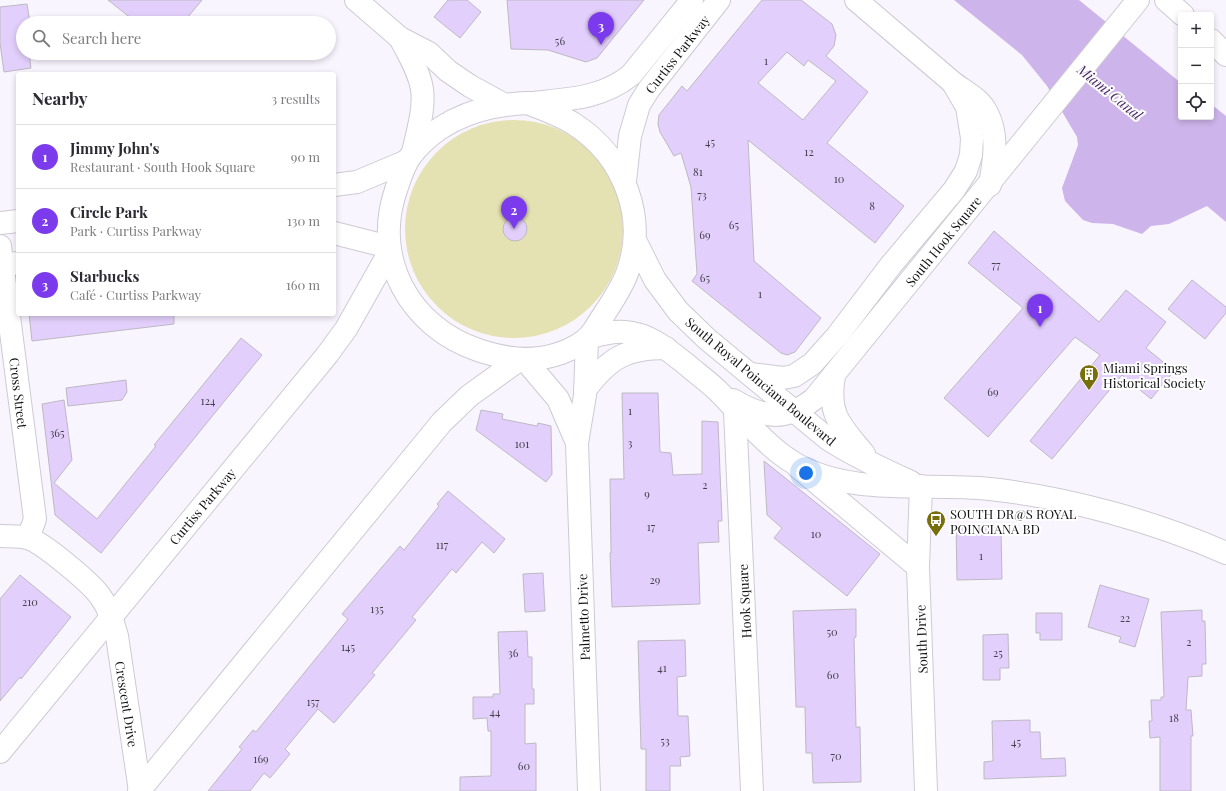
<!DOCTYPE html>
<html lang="en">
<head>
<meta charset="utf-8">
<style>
	:root { --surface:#fff; --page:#f7f7f7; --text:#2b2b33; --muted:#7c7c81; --line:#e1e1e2; --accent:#7c3aed }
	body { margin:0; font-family:"Playfair Display",serif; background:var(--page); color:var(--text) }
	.controls { position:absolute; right:12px; top:12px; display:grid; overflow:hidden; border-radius:4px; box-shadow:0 2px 6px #0003 }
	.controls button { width:36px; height:36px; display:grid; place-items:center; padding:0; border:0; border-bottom:1px solid var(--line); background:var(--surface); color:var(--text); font:20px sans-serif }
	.you { position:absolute; left:806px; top:473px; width:14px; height:14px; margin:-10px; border:3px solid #fff; border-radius:50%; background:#1a73e8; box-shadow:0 0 0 6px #1a73e833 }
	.badge { display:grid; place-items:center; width:26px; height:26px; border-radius:50%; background:var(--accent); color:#fff; font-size:13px; font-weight:700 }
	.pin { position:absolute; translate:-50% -33px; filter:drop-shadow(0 1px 2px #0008) }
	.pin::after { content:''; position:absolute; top:21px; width:14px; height:12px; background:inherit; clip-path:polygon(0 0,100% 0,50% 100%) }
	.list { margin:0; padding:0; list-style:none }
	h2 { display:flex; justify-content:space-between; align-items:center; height:52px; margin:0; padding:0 16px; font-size:17px }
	h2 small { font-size:13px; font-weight:400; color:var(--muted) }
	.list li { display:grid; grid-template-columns:26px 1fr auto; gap:12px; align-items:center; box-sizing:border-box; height:64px; padding:0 16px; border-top:1px solid var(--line) }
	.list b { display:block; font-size:15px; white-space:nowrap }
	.list p { margin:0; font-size:13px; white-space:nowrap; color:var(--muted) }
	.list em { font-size:13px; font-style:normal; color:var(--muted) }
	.icon { flex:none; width:22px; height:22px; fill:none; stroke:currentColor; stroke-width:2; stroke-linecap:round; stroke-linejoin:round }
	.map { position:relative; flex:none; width:1226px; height:791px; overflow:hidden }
	.search { position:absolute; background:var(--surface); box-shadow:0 2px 6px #0003; left:16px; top:16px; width:320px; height:44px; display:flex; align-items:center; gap:10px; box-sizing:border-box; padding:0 14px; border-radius:22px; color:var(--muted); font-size:15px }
	.panel { position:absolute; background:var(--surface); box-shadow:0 2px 6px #0003; left:16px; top:72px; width:320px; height:244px; border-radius:4px }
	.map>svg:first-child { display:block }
</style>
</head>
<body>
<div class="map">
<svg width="1226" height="791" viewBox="0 0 1226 791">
	<rect width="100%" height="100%" fill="#f9f5ff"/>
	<circle fill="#e4e1b3" cx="514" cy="229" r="109"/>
	<path fill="#cdb4ea" d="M954,0H1079L1181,83V117H1211V104L1226,116V222L1207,206L1169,224L1151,226L1142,234L1113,224L1092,223L1083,220L1065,201L1062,188L1078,145L1077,137L1047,86L1022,55Z"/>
	<g fill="#e3cffb" stroke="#bdb9c2" fill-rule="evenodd">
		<path d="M108,0H202L183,23H137Z"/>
		<path d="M448,0H467L481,12L460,38L434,17Z"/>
		<path d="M507,0H644L597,58L586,62L548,50L511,49Z"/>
		<path d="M762,0H801L832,24L836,35L834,46L826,56L868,92L827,143L904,206L875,243L748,140L754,261L821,318L795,352L787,355L781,353L692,281L697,274L691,187L681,153L674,156L660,132L658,124L659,115L682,86L687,91ZM787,52L804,66L808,60L836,81L803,120L758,83Z"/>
		<path d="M27,4L30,23H23V53H29L31,68L4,72L0,43V7Z"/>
		<circle cx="515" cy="229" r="12"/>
		<path d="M994,231L1099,322L1126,290L1166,322L1146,348L1174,371L1151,399L1122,375L1052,459L1030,441L1100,355L1075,337L988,437L944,398L1023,308L968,263Z"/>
		<path d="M1192,280L1226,307V313L1205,339L1168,309Z"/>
		<path d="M29,314H174V324L32,341Z"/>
		<path d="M241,338L262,355L101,553L55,515L42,404L64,400L72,460L54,483L97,519L156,446L154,445Z"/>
		<path d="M126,380L127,392L122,400L68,406L66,388Z"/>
		<path d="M622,393H658L660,452L671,453L673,475L702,474V421L718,422L722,521H718L719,542L698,543L700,604L612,607L610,553H611L610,479H624Z"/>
		<path d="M481,410L503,414L502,419L537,426L538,423L551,426L552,474L546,482L476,430Z"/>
		<path d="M764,461L880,554L847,596L774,538L782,528L767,515Z"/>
		<path d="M448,491L505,539L494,553L482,542L456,573L452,569L412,617L416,620L372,673L375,675L334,723L318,709L285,749L290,754L270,778L264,773L250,791H208L242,749L239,747L253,730L256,732L348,619L342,614L400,546L404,550L439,506L437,504Z"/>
		<path d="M956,525L994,526V532H1001L1002,579L957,580Z"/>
		<path d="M543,573L545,611L525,612L523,574Z"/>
		<path d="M20,575L71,617L21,679L20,677L0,701V599Z"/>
		<path d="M1100,585L1149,599L1135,647L1119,642L1121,637L1088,627Z"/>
		<path d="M856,609V637L854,638L856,727H860L861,782L813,783L812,753H806L805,707H796L793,611Z"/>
		<path d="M1202,610V621H1205L1206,664H1202V676L1188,677L1186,710H1191L1193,736H1191V791H1160V737L1150,738L1149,721H1152L1151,700H1161V697H1164L1161,612Z"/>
		<path d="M1036,613H1062V640H1040V633H1036Z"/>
		<path d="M527,631L528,657H532V689H534V704H525V744L536,743V791H460V777L491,776V731H488L487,718L473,719V697H493V694H500L498,632Z"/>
		<path d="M1008,634L1009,668H1000V680H983V635Z"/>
		<path d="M685,640L686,676L677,677L678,716H688L690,756L680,757L681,766H670V791H646V749H641L638,641Z"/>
		<path d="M1030,720V732H1040L1041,759L1065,758L1066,776L984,779V762L993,761L992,721Z"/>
	</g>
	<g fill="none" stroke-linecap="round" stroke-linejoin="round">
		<defs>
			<g id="street">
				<path d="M856,0C888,27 919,54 951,81C964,92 979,97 987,113C999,136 994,161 990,185"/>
				<path d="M0,246L35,519L28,538"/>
				<path d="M587,339L585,395L577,443L589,791"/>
				<path d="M525,360L558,399L577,443"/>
				<path d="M750,374L783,378L794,376L812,364L837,336L891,265L954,190L966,171L971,155L972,138L967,107L953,83"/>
				<path d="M735,411L752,791"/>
				<path d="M798,467L918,567"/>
				<path d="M921,486L918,567L926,791"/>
				<path d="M0,536C9,536 19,536 28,538C43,543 90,582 100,596C109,608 113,622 117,636L140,791"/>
			</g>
			<g id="secondary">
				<path d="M356,0L400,38L429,53L448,71L470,86L503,104"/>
				<path d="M400,38C408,53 419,71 422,89C425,109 417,133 413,153"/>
				<path d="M527,103C543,109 560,115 574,124C624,156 649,219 626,276C618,295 605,312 594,330C585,346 557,356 540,358C518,361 499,357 478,350C410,327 372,259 396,190C400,178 404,164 412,154C441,118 483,105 527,103Z"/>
				<path d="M531,103C568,99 601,99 631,75L692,0"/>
				<path d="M625,181L630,136L639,105L649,89L719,0"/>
				<path d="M334,185L357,182L407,161"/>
				<path d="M0,223L18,221"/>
				<path d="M334,233L389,247"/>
				<path d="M635,240L655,280L678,311L707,339L828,439C854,456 882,469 911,482"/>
				<path d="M0,265L18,263"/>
				<path d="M591,337C602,334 613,331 625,332C650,334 667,349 686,364C696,373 708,381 718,391C742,415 765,446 794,463C852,497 926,482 990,489C1066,497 1156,522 1226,553"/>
				<path d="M834,376C827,415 841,426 864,454"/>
				<path d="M585,390C609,358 626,348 666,348"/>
				<path d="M733,400C763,418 785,422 814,399L1138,0"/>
				<path d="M0,752L327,355L346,329L390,251"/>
				<path d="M139,791L442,422L469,396L519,360"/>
			</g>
			<g id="highway">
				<path d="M1166,0L1183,15"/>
				<path d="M1211,40L1226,55"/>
			</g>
		</defs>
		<use href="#street" stroke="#cecad3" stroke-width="24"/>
		<use href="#secondary" stroke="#cecad3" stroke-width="24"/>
		<use href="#highway" stroke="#cecad3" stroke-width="24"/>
		<use href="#street" stroke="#fff" stroke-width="22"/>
		<use href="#secondary" stroke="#fff" stroke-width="22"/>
		<use href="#highway" stroke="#fff" stroke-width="22"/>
	</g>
	<defs>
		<symbol id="building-pin" viewBox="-11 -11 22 30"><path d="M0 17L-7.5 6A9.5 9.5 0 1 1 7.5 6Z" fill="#776e0c" stroke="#fff"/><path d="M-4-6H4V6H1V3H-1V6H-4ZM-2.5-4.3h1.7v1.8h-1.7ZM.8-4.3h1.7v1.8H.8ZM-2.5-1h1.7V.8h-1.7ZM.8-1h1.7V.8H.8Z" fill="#fff"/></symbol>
		<symbol id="bus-pin" viewBox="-11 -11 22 30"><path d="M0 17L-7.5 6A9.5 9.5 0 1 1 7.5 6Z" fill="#776e0c" stroke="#fff"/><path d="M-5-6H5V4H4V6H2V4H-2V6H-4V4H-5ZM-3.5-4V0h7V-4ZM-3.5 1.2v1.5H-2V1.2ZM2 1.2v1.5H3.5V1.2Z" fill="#fff"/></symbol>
	</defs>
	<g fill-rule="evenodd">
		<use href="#building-pin" x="1078" y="363" width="22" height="30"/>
		<use href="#bus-pin" x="925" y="509" width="22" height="30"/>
	</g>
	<g text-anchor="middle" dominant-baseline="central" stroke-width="4" stroke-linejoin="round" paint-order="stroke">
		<g font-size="11" fill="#46404e">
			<text x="560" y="40">56</text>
			<text x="766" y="60">1</text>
			<text x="710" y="141">45</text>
			<text x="809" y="151">12</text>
			<text x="698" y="171">81</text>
			<text x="839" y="178">10</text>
			<text x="702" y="194">73</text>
			<text x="872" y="205">8</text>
			<text x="734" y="224">65</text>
			<text x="705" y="234">69</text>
			<text x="996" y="264">77</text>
			<text x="705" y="277">65</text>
			<text x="760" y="293">1</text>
			<text x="993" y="391">69</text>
			<text x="208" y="400">124</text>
			<text x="630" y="410">1</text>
			<text x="57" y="432">365</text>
			<text x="630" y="442">3</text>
			<text x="522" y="443">101</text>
			<text x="705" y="484">2</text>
			<text x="647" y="493">9</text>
			<text x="651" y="526">17</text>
			<text x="816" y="533">10</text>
			<text x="442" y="544">117</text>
			<text x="981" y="555">1</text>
			<text x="655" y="579">29</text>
			<text x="30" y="601">210</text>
			<text x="377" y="608">135</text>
			<text x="1125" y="617">22</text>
			<text x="832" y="631">50</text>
			<text x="1189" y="641">2</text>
			<text x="348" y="646">145</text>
			<text x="513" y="652">36</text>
			<text x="998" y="652">25</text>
			<text x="662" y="667">41</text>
			<text x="833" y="674">60</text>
			<text x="313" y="701">157</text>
			<text x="495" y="711">44</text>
			<text x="1174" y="717">18</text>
			<text x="665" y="740">53</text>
			<text x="1016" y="741">45</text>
			<text x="836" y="755">70</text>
			<text x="261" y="758">169</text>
			<text x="524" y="765">60</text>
		</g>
		<g font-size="13" fill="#121114" stroke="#fff">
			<text transform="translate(677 54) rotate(-52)">Curtiss Parkway</text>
			<text transform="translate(943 241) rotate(-51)">South Hook Square</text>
			<text transform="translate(761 381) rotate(40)">South Royal Poinciana Boulevard</text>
			<text transform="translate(19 393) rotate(83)">Cross Street</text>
			<text transform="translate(202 506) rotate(-50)">Curtiss Parkway</text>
			<text transform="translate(744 601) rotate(-93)">Hook Square</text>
			<text transform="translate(583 617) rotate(-92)">Palmetto Drive</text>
			<text transform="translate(921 639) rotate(-92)">South Drive</text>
			<text transform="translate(127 704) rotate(81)">Crescent Drive</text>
		</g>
		<g font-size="13" fill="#121114" stroke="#fff" text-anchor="start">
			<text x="1103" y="367">Miami Springs<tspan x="1103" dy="15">Historical Society</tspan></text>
			<text x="950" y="513">SOUTH DR@S ROYAL<tspan x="950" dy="15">POINCIANA BD</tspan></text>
		</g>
		<g font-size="14" font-style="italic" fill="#4a2968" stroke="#fff">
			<text transform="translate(1110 92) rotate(39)">Miami Canal</text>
		</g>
	</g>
</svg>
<div class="controls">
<button>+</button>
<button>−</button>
<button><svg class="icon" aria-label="locate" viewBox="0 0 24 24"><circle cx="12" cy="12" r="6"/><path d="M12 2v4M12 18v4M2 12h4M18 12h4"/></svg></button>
</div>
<div class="you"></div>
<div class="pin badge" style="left:1040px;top:327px">1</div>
<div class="pin badge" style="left:514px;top:229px">2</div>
<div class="pin badge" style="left:601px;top:45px">3</div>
<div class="search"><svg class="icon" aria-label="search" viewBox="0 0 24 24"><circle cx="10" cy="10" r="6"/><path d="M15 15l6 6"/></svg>Search here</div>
<section class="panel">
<h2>Nearby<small>3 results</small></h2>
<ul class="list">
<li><span class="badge">1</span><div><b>Jimmy John's</b><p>Restaurant · South Hook Square</p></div><em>90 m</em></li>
<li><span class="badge">2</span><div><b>Circle Park</b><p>Park · Curtiss Parkway</p></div><em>130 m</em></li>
<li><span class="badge">3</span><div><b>Starbucks</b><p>Café · Curtiss Parkway</p></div><em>160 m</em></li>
</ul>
</section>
</div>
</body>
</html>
